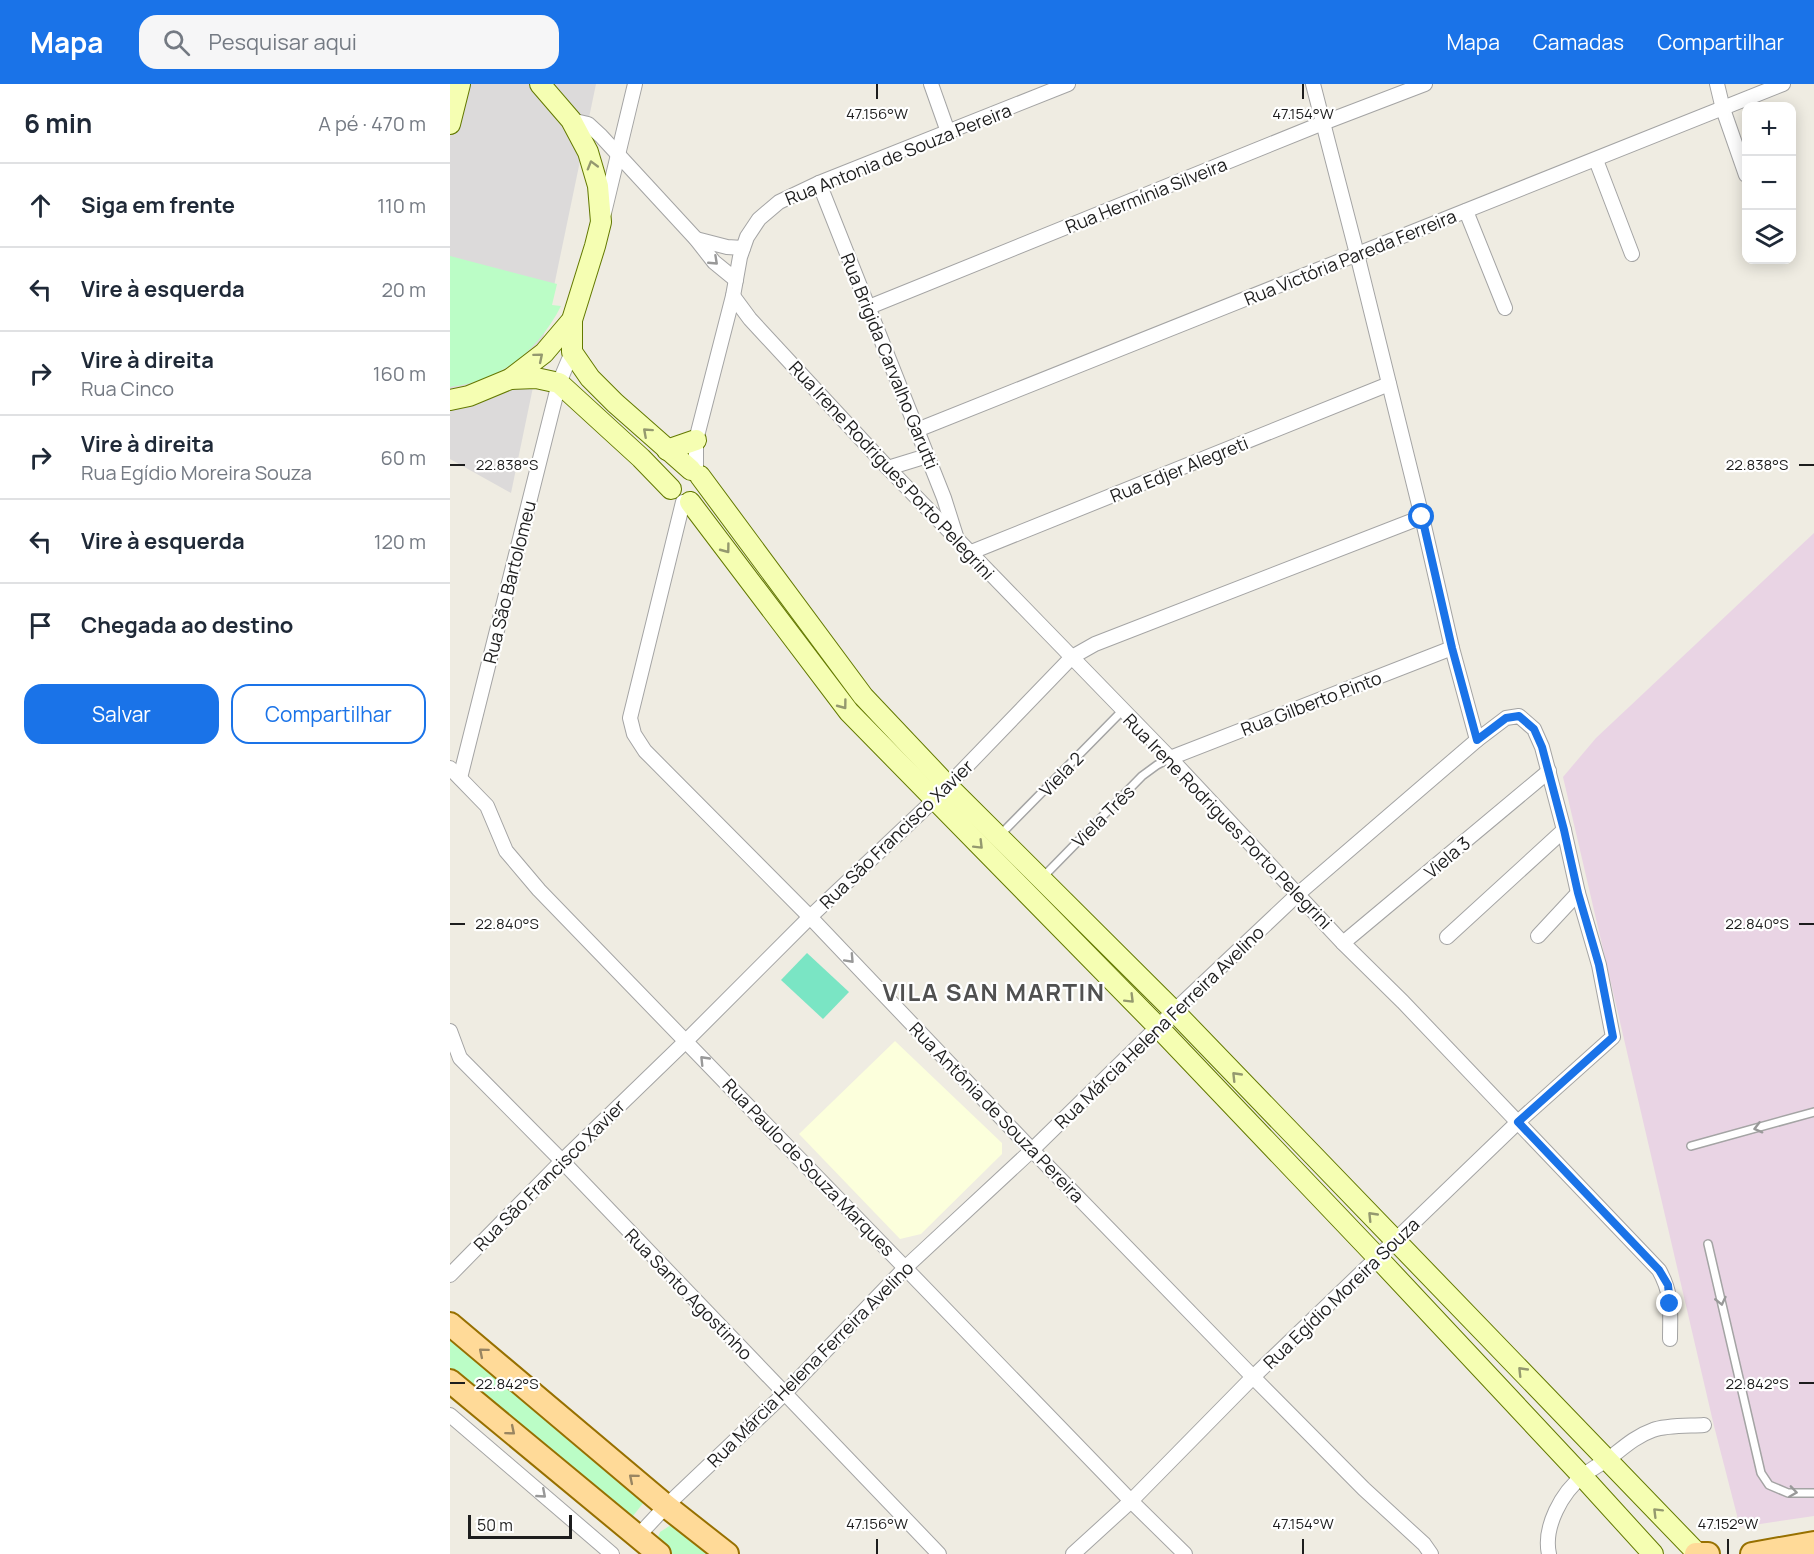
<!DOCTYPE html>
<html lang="pt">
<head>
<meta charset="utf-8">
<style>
	:root { --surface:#fff; --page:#f6f6f7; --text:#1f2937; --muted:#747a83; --line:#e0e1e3; --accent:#1a73e8 }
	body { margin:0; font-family:Manrope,sans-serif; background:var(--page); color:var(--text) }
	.controls { position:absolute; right:18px; top:18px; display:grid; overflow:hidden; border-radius:12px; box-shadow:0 3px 15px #0003 }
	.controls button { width:54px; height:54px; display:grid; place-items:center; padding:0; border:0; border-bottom:2px solid var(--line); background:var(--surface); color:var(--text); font:30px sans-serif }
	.scale { position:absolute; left:18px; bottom:15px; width:104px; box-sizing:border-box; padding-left:6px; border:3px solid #1d1d1d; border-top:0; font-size:16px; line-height:21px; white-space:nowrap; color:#1d1d1d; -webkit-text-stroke:4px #fff; paint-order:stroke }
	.stop { position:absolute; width:18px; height:18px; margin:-14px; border:4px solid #1a73e8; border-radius:50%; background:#fff }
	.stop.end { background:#1a73e8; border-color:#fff; box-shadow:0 2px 6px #0008 }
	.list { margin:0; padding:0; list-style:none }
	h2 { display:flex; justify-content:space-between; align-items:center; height:78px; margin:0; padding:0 24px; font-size:26px }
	h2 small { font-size:20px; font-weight:400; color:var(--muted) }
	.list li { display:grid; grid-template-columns:39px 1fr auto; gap:18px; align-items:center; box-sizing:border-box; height:84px; padding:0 24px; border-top:2px solid var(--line) }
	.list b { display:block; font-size:22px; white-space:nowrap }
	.list p { margin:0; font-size:20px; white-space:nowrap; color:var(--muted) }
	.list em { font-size:20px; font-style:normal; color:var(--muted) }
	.actions { display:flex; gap:12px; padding:18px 24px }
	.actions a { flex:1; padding:14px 0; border:2px solid var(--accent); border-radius:18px; text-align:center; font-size:21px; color:var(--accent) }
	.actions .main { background:var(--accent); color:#fff }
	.icon { flex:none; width:33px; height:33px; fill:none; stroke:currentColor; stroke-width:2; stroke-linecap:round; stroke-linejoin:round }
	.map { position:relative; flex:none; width:1364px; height:1470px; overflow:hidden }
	header { display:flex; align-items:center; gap:36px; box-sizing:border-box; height:84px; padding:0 30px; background:var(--accent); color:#fff }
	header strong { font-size:28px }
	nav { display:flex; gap:33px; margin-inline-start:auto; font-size:21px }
	.search { width:420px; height:54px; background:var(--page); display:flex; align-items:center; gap:15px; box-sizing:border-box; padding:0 21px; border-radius:18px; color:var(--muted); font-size:22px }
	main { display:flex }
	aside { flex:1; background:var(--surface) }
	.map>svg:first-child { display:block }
</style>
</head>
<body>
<header>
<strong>Mapa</strong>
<div class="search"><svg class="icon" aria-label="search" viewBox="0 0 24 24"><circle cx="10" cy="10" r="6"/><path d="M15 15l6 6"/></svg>Pesquisar aqui</div>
<nav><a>Mapa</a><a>Camadas</a><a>Compartilhar</a></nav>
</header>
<main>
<aside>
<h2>6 min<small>A pé · 470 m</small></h2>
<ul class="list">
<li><svg class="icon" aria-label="ahead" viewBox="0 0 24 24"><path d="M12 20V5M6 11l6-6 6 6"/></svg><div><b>Siga em frente</b></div><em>110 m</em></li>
<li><svg class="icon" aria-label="left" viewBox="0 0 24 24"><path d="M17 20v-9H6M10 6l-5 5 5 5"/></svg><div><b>Vire à esquerda</b></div><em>20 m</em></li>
<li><svg class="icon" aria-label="right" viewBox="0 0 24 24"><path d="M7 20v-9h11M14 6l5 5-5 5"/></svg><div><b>Vire à direita</b><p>Rua Cinco</p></div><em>160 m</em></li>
<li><svg class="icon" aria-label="right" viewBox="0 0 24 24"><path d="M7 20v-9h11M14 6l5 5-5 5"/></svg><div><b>Vire à direita</b><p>Rua Egídio Moreira Souza</p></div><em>60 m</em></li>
<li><svg class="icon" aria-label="left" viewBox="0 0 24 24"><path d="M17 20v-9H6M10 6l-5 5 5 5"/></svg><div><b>Vire à esquerda</b></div><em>120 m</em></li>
<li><svg class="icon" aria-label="arrive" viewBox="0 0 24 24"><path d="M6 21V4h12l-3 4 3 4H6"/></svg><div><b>Chegada ao destino</b></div></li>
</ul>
<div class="actions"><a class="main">Salvar</a><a>Compartilhar</a></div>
</aside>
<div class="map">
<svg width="1364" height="1470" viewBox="0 0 1364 1470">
	<rect width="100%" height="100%" fill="#efece2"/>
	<path fill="#dcdada" d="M0,0H146L61,409L0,375Z"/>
	<path fill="#e9d4e4" d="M1364,449V1432L1290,1443L1264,1342L1113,693L1146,654Z"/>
	<path fill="#fcffdc" d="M445,957L552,1059V1070L471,1150L450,1155L349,1050Z"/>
	<g fill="#bbfdc6">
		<path d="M0,172L107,200L102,221L111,222C88,267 51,297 0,303Z"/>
		<path d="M0,1255L194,1418L179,1437L0,1292Z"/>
		<path d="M221,1441L264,1470H218L206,1458L210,1448Z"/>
	</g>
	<path fill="#7ae5c4" d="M357,869L399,908L373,935L331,896Z"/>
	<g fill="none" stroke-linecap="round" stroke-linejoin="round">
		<defs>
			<g id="lane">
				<path d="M550,751L672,627"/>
				<path d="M593,793L692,692L707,681L720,674"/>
				<path d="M1241,1062L1364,1028"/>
				<path d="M1258,1160L1311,1389L1319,1401L1338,1409H1364"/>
			</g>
			<g id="street">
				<path d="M481,0L498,48"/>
				<path d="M863,0L907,170L972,433L1002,564L1027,656"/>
				<path d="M1267,0L1273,25L1296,91"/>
				<path d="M121,36L138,40L151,52L246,155L264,178L286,196"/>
				<path d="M1146,76L1182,170"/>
				<path d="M369,99L494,414L506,452"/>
				<path d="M1016,127L1055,224"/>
				<path d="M154,129L185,0"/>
				<path d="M246,155L277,163L293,164"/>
				<path d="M283,212L300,235L438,384L720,674L893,859L953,918L1209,1186C1223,1211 1220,1227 1220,1255"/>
				<path d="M419,223L873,39L975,0"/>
				<path d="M467,346L1333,0"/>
				<path d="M438,384L477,372"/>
				<path d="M246,388V356L283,212L290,173L297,153L309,135L329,118L369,99L618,0"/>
				<path d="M233,418L180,634L184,650L195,667L360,833L582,1066L803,1293L914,1405L974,1460L981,1470"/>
				<path d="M519,469L939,300"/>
				<path d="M720,674L1002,564"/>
				<path d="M0,684L37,722L56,767L89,806L681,1417L735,1470"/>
				<path d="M10,694L109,299L122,268"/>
				<path d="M1088,852L1128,809"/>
				<path d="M997,853L1114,746"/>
				<path d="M893,859L1099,687"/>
				<path d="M0,947L10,974L112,1077L489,1470"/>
				<path d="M0,1191L112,1077L236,957L360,833L484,716L622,573L645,560L972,433"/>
				<path d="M0,1331L162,1470"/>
				<path d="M188,1452L216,1422L334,1310L456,1183L582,1066L724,927L848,810L1027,656L1056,634L1069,632L1084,645L1092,663L1114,746L1128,809L1149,881L1163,953L1068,1038L803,1293L681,1417L623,1470"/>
				<path d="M1099,1470C1093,1443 1112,1408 1133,1392C1141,1385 1151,1380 1160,1374C1174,1363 1186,1352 1203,1346C1216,1341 1239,1342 1254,1341"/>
			</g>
			<g id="secondary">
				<path d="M0,40L10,0"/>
				<path d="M122,236V268L140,294L165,319L241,386"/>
				<path d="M60,295L86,294L109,299L191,374L221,405"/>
				<path d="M0,316L19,312L60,295L94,269L122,236L145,162L151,138L148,102L138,68L121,36L90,0"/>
				<path d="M217,366L246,356"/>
				<path d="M250,392L413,612L498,702L724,927L1248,1470"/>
				<path d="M240,418L399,628L708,943L927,1173L1132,1392L1203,1470"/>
			</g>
			<g id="primary">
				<path d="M0,1240L216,1422L277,1470"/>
				<path d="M0,1297L209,1470"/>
				<path d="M1246,1470H1258"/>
				<path d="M1302,1470L1364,1459"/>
			</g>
		</defs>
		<use href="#lane" stroke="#a4a4a4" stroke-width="10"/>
		<use href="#street" stroke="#a4a4a4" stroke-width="16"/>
		<use href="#secondary" stroke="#637900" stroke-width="22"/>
		<use href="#primary" stroke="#977000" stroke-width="26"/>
		<use href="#lane" stroke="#fff" stroke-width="7"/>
		<use href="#street" stroke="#fff" stroke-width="14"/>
		<use href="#secondary" stroke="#f5feb2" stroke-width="20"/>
		<use href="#primary" stroke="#ffda98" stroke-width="22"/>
	</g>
	<defs><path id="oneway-chevron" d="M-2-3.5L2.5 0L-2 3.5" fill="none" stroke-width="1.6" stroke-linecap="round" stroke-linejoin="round" transform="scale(1.5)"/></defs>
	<g stroke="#94996f">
		<use href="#oneway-chevron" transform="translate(142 81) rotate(-106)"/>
		<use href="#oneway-chevron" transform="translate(89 273) rotate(-40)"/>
		<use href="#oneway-chevron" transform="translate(197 348) rotate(-138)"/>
		<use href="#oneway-chevron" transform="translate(276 465) rotate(53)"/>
		<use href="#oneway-chevron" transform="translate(393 621) rotate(53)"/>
		<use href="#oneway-chevron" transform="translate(529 761) rotate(45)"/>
		<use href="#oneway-chevron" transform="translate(680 915) rotate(45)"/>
		<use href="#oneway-chevron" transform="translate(786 992) rotate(-134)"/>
		<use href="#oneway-chevron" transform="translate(922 1132) rotate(-134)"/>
		<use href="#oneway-chevron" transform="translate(1072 1287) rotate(-134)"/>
		<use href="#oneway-chevron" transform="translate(1207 1428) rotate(-135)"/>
	</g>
	<g stroke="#999">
		<use href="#oneway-chevron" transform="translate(264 177) rotate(43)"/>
		<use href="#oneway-chevron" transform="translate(400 875) rotate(47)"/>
		<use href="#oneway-chevron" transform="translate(254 976) rotate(-134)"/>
		<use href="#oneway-chevron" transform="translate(1308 1044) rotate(165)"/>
		<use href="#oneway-chevron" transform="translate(1271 1217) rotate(77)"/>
		<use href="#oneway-chevron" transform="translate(1343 1408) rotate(8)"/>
		<use href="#oneway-chevron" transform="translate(92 1410) rotate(41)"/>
	</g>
	<g stroke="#998561">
		<use href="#oneway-chevron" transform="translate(33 1268) rotate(-140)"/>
		<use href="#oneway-chevron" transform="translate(61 1347) rotate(40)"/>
		<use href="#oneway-chevron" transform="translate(183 1394) rotate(-140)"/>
	</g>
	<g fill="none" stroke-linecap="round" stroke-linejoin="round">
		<path stroke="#1a73e8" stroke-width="8" d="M972,433L1002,564L1027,656L1056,634L1069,632L1084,645L1092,663L1114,746L1128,809L1149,881L1163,953L1068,1038L1209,1186L1218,1201L1220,1220"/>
	</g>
	<path fill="none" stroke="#1d1d1d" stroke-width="2" d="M427,0V15M853,0V15M0,381H15M1349,381H1364M0,840H15M1349,840H1364M0,1299H15M1349,1299H1364M427,1455V1470M853,1455V1470M1278,1455V1470"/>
	<g text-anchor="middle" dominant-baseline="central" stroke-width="4.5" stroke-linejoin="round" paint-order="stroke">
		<g font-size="18" fill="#1d1d1d" stroke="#fff">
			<text transform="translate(448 70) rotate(-22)">Rua Antonia de Souza Pereira</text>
			<text transform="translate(696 111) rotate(-22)">Rua Hermínia Silveira</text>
			<text transform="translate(900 173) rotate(-22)">Rua Victória Pareda Ferreira</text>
			<text transform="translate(440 277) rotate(68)">Rua Brigida Carvalho Garutti</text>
			<text transform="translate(729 385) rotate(-22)">Rua Edjer Alegreti</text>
			<text transform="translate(442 386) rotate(47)">Rua Irene Rodrigues Porto Pelegrini</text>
			<text transform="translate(59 498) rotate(-76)">Rua São Bartolomeu</text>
			<text transform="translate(861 619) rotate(-21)">Rua Gilberto Pinto</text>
			<text transform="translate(611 690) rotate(-46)">Viela 2</text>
			<text transform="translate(653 732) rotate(-45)">Viela Três</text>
			<text transform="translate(778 737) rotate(46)">Rua Irene Rodrigues Porto Pelegrini</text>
			<text transform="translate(446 750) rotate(-44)">Rua São Francisco Xavier</text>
			<text transform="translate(997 773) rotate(-40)">Viela 3</text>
			<text transform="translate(709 943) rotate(-44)">Rua Márcia Helena Ferreira Avelino</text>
			<text transform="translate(547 1028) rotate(46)">Rua Antônia de Souza Pereira</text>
			<text transform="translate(359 1083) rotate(46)">Rua Paulo de Souza Marques</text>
			<text transform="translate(99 1091) rotate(-45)">Rua São Francisco Xavier</text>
			<text transform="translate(891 1209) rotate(-44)">Rua Egídio Moreira Souza</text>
			<text transform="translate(239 1210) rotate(46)">Rua Santo Agostinho</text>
			<text transform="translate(360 1280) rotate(-45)">Rua Márcia Helena Ferreira Avelino</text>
		</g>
		<g font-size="24" font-weight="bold" letter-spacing="1.5" fill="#505050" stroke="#fff">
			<text x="544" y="907">VILA SAN MARTIN</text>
		</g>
	</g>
	<g font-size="15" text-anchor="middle" fill="#1d1d1d" stroke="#fff" stroke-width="4.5" stroke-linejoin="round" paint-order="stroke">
		<text x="427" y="35">47.156°W</text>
		<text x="853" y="35">47.154°W</text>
		<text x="57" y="386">22.838°S</text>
		<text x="1307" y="386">22.838°S</text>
		<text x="57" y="845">22.840°S</text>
		<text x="1307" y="845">22.840°S</text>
		<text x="57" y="1305">22.842°S</text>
		<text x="1307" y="1305">22.842°S</text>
		<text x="427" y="1445">47.156°W</text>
		<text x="853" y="1445">47.154°W</text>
		<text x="1278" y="1445">47.152°W</text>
	</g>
</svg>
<div class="controls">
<button>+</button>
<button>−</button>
<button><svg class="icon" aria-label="layers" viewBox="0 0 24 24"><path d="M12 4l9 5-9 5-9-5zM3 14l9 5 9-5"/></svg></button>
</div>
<div class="scale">50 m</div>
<div class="stop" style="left:972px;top:433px"></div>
<div class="stop end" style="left:1220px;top:1220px"></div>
</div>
</main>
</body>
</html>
